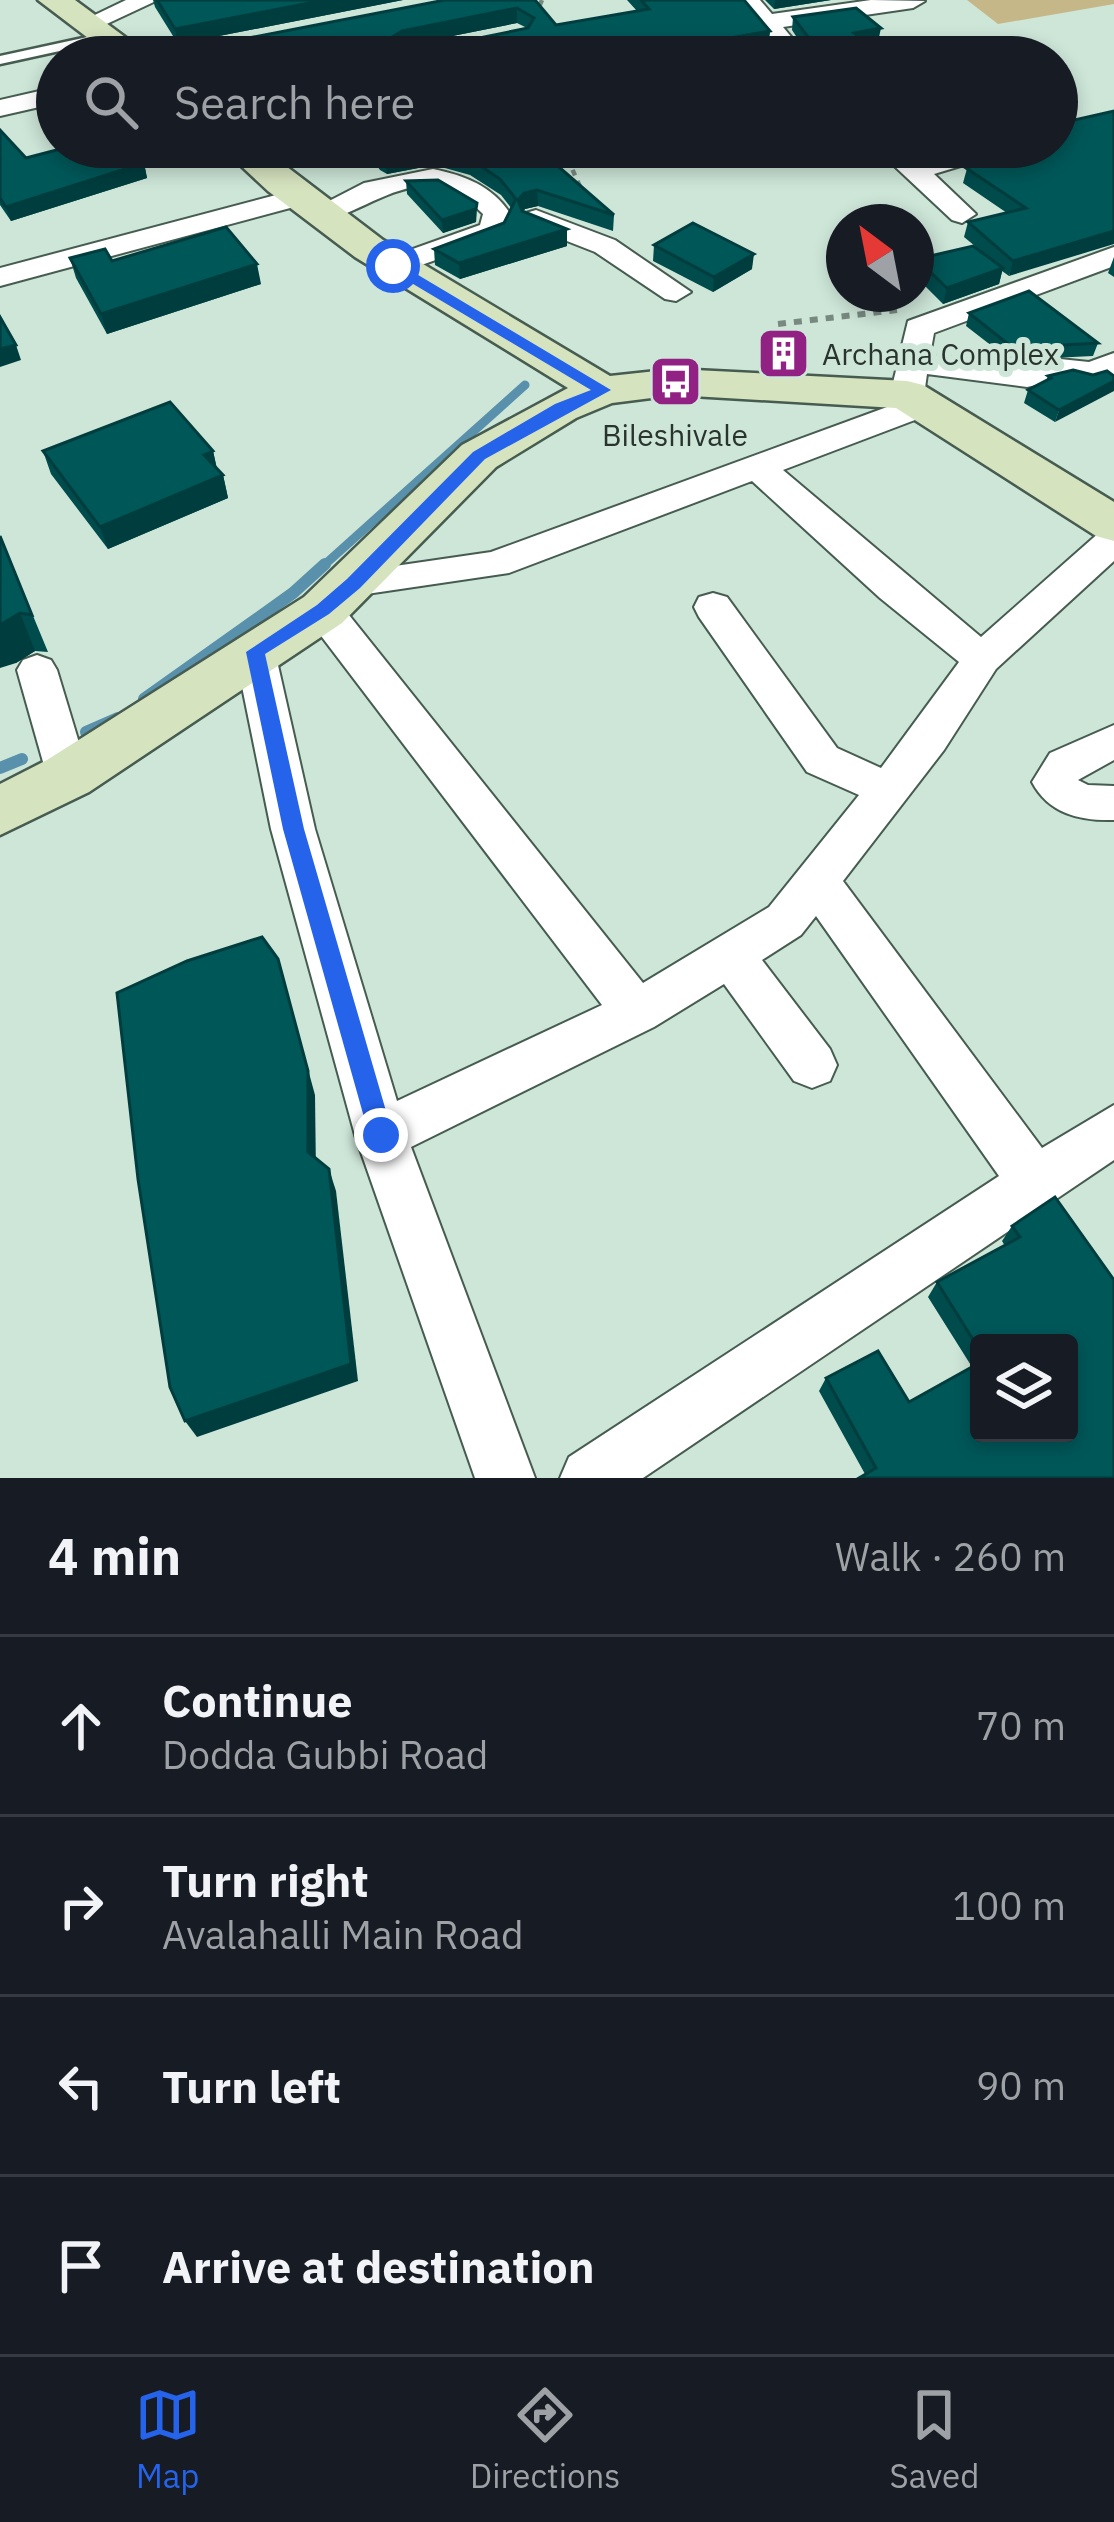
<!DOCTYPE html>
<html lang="en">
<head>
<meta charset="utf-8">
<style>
	:root { --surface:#171b24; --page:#20242c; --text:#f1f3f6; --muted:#9ea1a6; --line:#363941; --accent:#2563eb }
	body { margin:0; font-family:"IBM Plex Sans",sans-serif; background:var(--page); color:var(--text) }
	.controls { position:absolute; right:36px; bottom:36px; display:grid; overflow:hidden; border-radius:12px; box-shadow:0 6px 18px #0003 }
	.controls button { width:108px; height:108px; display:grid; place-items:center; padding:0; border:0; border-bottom:3px solid var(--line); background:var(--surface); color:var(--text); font:60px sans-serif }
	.compass { position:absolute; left:826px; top:204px; width:108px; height:108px; border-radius:50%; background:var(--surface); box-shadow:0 6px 18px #0003; rotate:328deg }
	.stop { position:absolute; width:36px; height:36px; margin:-27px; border:9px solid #2563eb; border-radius:50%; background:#fff }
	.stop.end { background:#2563eb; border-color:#fff; box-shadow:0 3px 12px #0008 }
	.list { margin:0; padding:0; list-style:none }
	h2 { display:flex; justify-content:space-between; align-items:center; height:156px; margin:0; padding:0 48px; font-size:51px }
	h2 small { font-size:39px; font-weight:400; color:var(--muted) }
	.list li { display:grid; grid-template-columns:78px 1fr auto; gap:36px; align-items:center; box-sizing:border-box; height:180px; padding:0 48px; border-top:3px solid var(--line) }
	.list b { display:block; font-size:45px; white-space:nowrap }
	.list p { margin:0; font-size:39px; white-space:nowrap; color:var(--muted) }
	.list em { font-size:39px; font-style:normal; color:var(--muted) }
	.icon { flex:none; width:66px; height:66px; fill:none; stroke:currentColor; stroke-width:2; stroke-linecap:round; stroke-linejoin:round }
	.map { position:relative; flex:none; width:1114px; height:1478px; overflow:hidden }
	.search { position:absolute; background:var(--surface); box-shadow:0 6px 18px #0003; left:36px; right:36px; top:36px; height:132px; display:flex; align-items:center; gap:30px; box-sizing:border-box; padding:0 42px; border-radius:66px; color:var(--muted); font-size:45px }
	.sheet { height:876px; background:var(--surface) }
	nav { display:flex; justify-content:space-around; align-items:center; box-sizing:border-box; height:168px; border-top:3px solid var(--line); background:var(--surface); font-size:33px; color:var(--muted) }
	nav a { display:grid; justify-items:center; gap:6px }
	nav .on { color:var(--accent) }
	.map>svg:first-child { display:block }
</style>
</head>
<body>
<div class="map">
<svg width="1114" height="1478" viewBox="0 0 1114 1478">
	<rect width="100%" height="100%" fill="#cde6d8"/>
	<path fill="#c5b788" d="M967,0H1114V4L998,24Z"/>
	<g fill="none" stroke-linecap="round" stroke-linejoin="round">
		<path stroke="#5990ab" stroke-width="9" d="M322,567L525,385"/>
		<g stroke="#5990ab" stroke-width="12">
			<path d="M144,699L293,593L325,564"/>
			<path d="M86,732L118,718"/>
			<path d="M0,768L22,759"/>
		</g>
		<defs>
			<path id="lane" d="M106,33L110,34V40L0,64V56Z"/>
			<g id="street">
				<path d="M126,0H158L96,29L88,31L76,24Z"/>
				<path d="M744,0H760L772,14L871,0L925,1L913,8L783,27L808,57H783L740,5Z"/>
				<path d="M57,87V103L0,116V100Z"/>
				<path d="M874,147H904L919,160L965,147H1008L1004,153L934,174L976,214L962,223L952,220Z"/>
				<path d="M433,169C467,176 495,187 513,218L501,237L393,275L378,266L382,260L480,225L483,214C422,154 379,208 316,224L302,215L364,183Z"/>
				<path d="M295,190L305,192L309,198L305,204L0,286V268Z"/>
				<path d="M536,210L615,240L691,292L676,301L665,299L595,252L526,225L522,219L526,213Z"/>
				<path d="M1114,247V266L934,333L930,355L1027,367L1060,359L1089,362L1114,353V375L1090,383L1069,378L1027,387L927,374L924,395L936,398L941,405L936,412L783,470L981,637L1101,531L1114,528V561L996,669L944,750L843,881L1042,1148L1114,1105V1160L643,1478H560L569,1457L999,1176L816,916L801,935L762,960L830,1049L837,1065L830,1081L812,1088L794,1081L724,984L654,1027L411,1147L535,1478H475L355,1135L271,829L235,652L241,642L255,638L269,642L275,652L315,829L397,1101L602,1005L309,620L304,610L309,600L323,596L337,600L643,983L769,907L859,795L807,772L699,617L694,607L699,597L713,593L727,597L837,748L881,768L959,662L880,598L752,481L509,573L353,596L340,592L334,583L340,574L491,552L898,403L890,395L908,321Z"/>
				<path d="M37,655L51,660L57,670L89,776L83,788L68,793L53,788L47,776L17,670L23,660Z"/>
				<path d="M1114,725V760L1078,780L1088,785L1114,786V820C1080,821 1049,814 1032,782L1050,753Z"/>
			</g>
			<g id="secondary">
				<path d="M38,0H75L152,57H113Z"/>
				<path d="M221,147H261L383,240L610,376L675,369L907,381L923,385L1114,502V541L1096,536L896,408L675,395L612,403L576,418L496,467L342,623L89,792L0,835V784L47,760L304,597L462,445L568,388L355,257L268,191Z"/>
			</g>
		</defs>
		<use href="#lane" stroke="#465c51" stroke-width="5"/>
		<use href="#street" stroke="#465c51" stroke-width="4"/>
		<use href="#secondary" stroke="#465c51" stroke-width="5"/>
		<g stroke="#788980" stroke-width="4.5" stroke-dasharray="6 6" stroke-linecap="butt">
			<path d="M535,16L542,0"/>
			<path d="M572,147L569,162L582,191"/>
		</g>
		<path stroke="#788980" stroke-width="6" stroke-dasharray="8 8" stroke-linecap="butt" d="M778,324L897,310"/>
		<use href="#lane" fill="#fff" fill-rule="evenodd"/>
		<use href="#street" fill="#fff" fill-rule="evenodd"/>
		<use href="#secondary" fill="#d6e3bf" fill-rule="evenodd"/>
	</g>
	<g fill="#004b4c" fill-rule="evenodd">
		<path d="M153,0H403L178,44L155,7Z"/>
		<path d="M535,0L556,25L637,11L627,0H744L770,31L768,46L706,57H182L180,46H207ZM517,23L527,28L440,46H402Z"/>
		<path d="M765,0H831L774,9Z"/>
		<path d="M793,17L878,42L869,43L888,57H810L792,30Z"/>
		<path d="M0,130L26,158L144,163L147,178L11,221L0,205Z"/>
		<path d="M363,147H536L614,215L613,231L538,206L525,209L522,212L567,246L460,279L435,265L434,249L504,223L512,209L501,195L470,175L434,165L387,174L380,170Z"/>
		<path d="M1057,147L1009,276L1002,271L999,284L943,304L916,277L917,259L981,251L964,237L968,222L1007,213L963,183L971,154Z"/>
		<path d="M406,181L477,203L476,222L443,233L407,194Z"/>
		<path d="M654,245L752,269L713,292L653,261Z"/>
		<path d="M1114,257V277L1108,273Z"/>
		<path d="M70,258L112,261L261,284L107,334L76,278Z"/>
		<path d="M969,313L1098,343L1093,356L1010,360L966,326Z"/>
		<path d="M1073,370L1055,422L1024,403L1028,390L1046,381L1048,376Z"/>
		<path d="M43,451H213L217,469L223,475L228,498L108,549L51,474Z"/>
		<path d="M0,536L48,652L35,651L16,663Z"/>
		<path d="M1012,1226L1114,1280V1478L865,1474L819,1391L826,1378L909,1402L972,1367L928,1297L937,1282L1005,1246L1002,1241ZM979,1343L1069,1433H979Z"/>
	</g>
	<g fill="#003d3e">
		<path d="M325,0H403L178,44L175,29Z"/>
		<path d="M775,0H831L774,9Z"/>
		<path d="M517,8V23L403,46L388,56L386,41L402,31Z"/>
		<path d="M881,28L878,42L852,46L854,33Z"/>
		<path d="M770,31L768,46L706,57H624Z"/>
		<path d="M433,149L434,165L387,174L385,158Z"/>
		<path d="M144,163L147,178L11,221L6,207Z"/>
		<path d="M537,190L538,206L525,209L518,217V200L524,193Z"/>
		<path d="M477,203L476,222L443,233L442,220Z"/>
		<path d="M567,229V246L460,279L459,263Z"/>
		<path d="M1114,231V244L1009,276L1013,261Z"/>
		<path d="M754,254L752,269L713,292L714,277Z"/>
		<path d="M257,264L261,284L107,334L101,314Z"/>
		<path d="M1003,268L999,284L943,304L947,288Z"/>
		<path d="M16,345L21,360L0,367V349Z"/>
		<path d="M1114,381V391L1055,422L1059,410Z"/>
		<path d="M213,451L218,474L204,455Z"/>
		<path d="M223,475L228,498L108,549L100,527Z"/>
		<path d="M20,613L35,651L16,663L0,668V625Z"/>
		<path d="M278,959L315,1095L316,1175L308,1152Z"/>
		<path d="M329,1169L336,1191L358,1381L197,1437L185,1421Z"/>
	</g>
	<g fill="#005758" stroke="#003d3e" stroke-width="3" fill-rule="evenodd">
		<path d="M157,0H325L175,29Z"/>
		<path d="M445,0H535L556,25L649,9L641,0H744L770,31L624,57H188L180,46H207ZM517,8L534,18L528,28L440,46H391L386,41L402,31Z"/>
		<path d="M856,8L881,28L854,33L888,57H829L814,45L793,17Z"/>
		<path d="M1114,111V231L1013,261L968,222L1026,208L966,168L983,163L971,154L995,147H1057V124Z"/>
		<path d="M0,130L26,158L68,147H129L144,163L6,207L0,198Z"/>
		<path d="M373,147H536L614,215L537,190L524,193L518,200L522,211L567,229L459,263L434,249L504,223L516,199L500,179L470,159L433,149L385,158L379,154Z"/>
		<path d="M438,180L477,203L476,209L442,220L406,181Z"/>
		<path d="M693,223L754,254L714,277L654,245Z"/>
		<path d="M226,227L257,264L101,314L70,258L105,249L112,261Z"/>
		<path d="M973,246L1003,268L947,288L917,259Z"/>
		<path d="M1029,291L1098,343L1013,348L969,313Z"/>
		<path d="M0,317L16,345L0,349Z"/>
		<path d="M1073,370L1093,375L1107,371L1114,376V381L1059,410L1028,390L1051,378L1048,376Z"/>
		<path d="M170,402L213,451L204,455L223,475L100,527L43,451Z"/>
		<path d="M0,536L32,615L20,613L0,625Z"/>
		<path d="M262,937L278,959L308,1071V1152L329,1169L351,1364L185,1421L170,1387L138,1179L117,993L187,961Z"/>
		<path d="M1055,1197L1114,1280V1478H859L876,1468L826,1378L878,1351L909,1402L979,1363V1433H1069V1343H979V1349L937,1282L1020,1237L1012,1226Z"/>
	</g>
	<path fill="#2563eb" d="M388,263H398L611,390L485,459L360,588L329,614L265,654L304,829L393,1135L381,1147L369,1135L283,829L246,652L317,605L347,579L473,452L555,404L591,390L388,269Z"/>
	<defs>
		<symbol id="building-square" viewBox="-11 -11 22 22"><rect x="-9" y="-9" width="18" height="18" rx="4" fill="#912283" stroke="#cde6d8"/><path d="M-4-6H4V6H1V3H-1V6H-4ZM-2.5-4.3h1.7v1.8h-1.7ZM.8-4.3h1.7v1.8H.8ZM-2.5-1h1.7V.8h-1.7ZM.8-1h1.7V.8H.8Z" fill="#fff"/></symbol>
		<symbol id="bus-square" viewBox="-11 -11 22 22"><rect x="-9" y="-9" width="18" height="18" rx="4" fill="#912283" stroke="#cde6d8"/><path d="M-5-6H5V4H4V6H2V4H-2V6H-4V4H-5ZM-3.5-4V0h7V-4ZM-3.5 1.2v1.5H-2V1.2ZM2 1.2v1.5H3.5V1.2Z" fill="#fff"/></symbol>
	</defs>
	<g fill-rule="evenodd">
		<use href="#building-square" x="754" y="324" width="59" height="59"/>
		<use href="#bus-square" x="646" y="352" width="59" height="59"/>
	</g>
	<g text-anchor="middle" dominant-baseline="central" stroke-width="12" stroke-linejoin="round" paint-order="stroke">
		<g font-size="30" fill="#2a342f" stroke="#cde6d8" text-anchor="start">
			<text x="822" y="353">Archana Complex</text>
			<text x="675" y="434" text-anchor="middle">Bileshivale</text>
		</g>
	</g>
</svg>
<div class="controls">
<button><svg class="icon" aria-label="layers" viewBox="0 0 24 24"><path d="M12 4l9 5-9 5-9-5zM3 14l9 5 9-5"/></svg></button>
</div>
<svg class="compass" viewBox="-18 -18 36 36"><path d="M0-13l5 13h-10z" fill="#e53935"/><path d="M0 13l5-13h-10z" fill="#9ea1a6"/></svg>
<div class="stop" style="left:393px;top:266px"></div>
<div class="stop end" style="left:381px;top:1135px"></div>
<div class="search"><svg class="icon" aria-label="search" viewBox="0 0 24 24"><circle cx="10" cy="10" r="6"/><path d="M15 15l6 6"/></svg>Search here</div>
</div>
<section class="sheet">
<h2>4 min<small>Walk · 260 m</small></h2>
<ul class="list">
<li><svg class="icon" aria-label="ahead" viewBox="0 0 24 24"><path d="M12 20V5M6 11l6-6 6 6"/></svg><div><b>Continue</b><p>Dodda Gubbi Road</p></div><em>70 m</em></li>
<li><svg class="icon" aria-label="right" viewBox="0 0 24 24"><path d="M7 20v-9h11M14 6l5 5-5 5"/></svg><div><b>Turn right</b><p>Avalahalli Main Road</p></div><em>100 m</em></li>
<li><svg class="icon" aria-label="left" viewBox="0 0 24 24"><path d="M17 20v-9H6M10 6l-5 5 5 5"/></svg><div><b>Turn left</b></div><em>90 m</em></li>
<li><svg class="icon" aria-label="arrive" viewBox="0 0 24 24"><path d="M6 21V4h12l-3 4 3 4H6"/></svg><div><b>Arrive at destination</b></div></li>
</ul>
</section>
<nav>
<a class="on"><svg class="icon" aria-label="map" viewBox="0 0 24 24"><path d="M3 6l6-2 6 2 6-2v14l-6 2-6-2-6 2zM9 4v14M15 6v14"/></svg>Map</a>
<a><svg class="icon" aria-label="directions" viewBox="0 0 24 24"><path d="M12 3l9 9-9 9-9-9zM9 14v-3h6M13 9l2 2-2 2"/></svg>Directions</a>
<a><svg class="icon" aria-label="saved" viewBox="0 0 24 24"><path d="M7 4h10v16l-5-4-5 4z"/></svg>Saved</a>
</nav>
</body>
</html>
